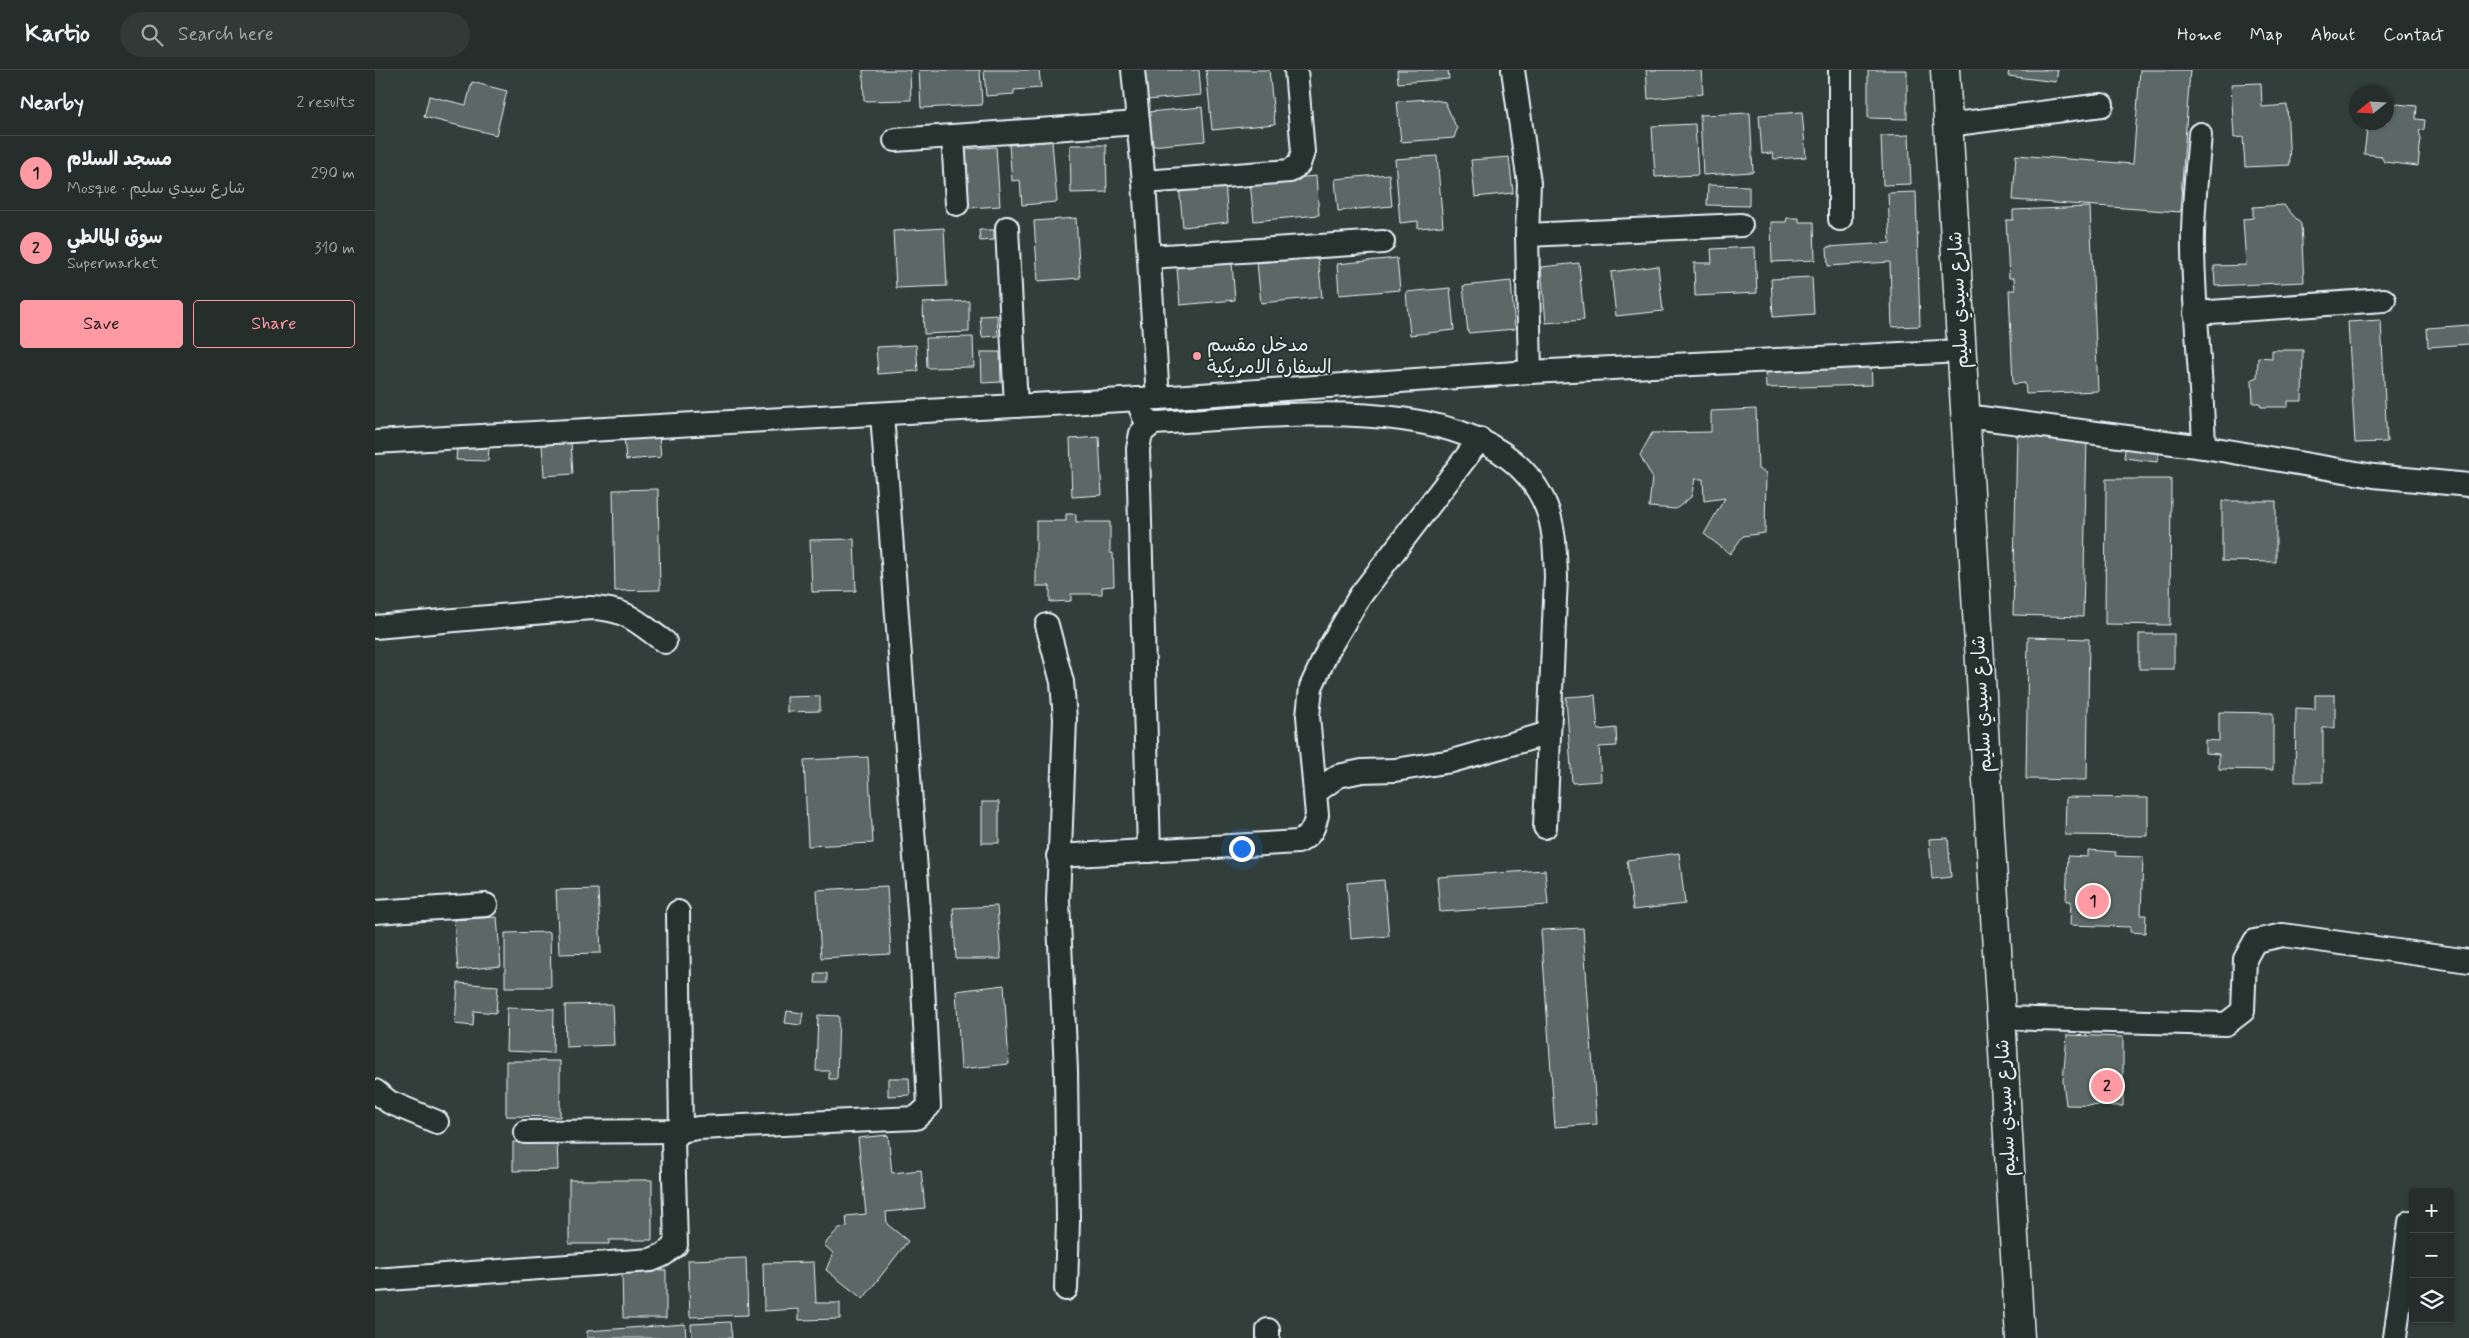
<!DOCTYPE html>
<html lang="en">
<head>
<meta charset="utf-8">
<style>
	:root { --surface:#262e2b; --page:#323a37; --text:#f1f3f6; --muted:#a4a8a9; --line:#424a47; --accent:#ff9aa2 }
	body { margin:0; font-family:Mynerve,"Playpen Sans Arabic",sans-serif; background:var(--page); color:var(--text) }
	.controls { position:absolute; right:15px; bottom:15px; display:grid; overflow:hidden; border-radius:5px; box-shadow:0 1px 4px #0004 }
	.controls button { width:45px; height:45px; display:grid; place-items:center; padding:0; border:0; border-bottom:1px solid var(--line); background:var(--surface); color:var(--text); font:25px sans-serif }
	.compass { position:absolute; left:1974px; top:15px; width:45px; height:45px; border-radius:50%; background:var(--surface); box-shadow:0 1px 4px #0004; rotate:252deg }
	.you { position:absolute; left:866px; top:778px; width:18px; height:18px; margin:-12px; border:4px solid #fff; border-radius:50%; background:#1a73e8; box-shadow:0 0 0 8px #1a73e833 }
	.badge { display:grid; place-items:center; width:32px; height:32px; border-radius:50%; background:var(--accent); color:#111; font-size:16px; font-weight:700 }
	.pin { position:absolute; translate:-50% -50%; border:2px solid #fff; box-shadow:0 1px 5px #0006 }
	.list { margin:0; padding:0; list-style:none }
	h2 { display:flex; justify-content:space-between; align-items:center; height:65px; margin:0; padding:0 20px; font-size:21px }
	h2 small { font-size:16px; font-weight:400; color:var(--muted) }
	.list li { display:grid; grid-template-columns:32px 1fr auto; gap:15px; align-items:center; box-sizing:border-box; height:75px; padding:0 20px; border-top:1px solid var(--line) }
	.list b { display:block; font-size:19px; white-space:nowrap }
	.list p { margin:0; font-size:16px; white-space:nowrap; color:var(--muted) }
	.list em { font-size:16px; font-style:normal; color:var(--muted) }
	.actions { display:flex; gap:10px; padding:15px 20px }
	.actions a { flex:1; padding:11px 0; border:1px solid var(--accent); border-radius:5px; text-align:center; font-size:18px; color:var(--accent) }
	.actions .main { background:var(--accent); color:#111 }
	.icon { flex:none; width:28px; height:28px; fill:none; stroke:currentColor; stroke-width:2; stroke-linecap:round; stroke-linejoin:round }
	.map { position:relative; flex:none; width:2094px; height:1268px; overflow:hidden }
	header { display:flex; align-items:center; gap:30px; box-sizing:border-box; height:70px; padding:0 25px; background:var(--surface); border-bottom:1px solid var(--line) }
	header strong { font-size:24px }
	nav { display:flex; gap:28px; margin-inline-start:auto; font-size:18px }
	.search { width:350px; height:45px; background:var(--page); display:flex; align-items:center; gap:12px; box-sizing:border-box; padding:0 18px; border-radius:28px; color:var(--muted); font-size:19px }
	main { display:flex }
	aside { flex:1; background:var(--surface) }
	.map>svg:first-child { display:block }
</style>
</head>
<body>
<header>
<strong>Kartio</strong>
<div class="search"><svg class="icon" aria-label="search" viewBox="0 0 24 24"><circle cx="10" cy="10" r="6"/><path d="M15 15l6 6"/></svg>Search here</div>
<nav><a>Home</a><a>Map</a><a>About</a><a>Contact</a></nav>
</header>
<main>
<aside>
<h2>Nearby<small>2 results</small></h2>
<ul class="list">
<li><span class="badge">1</span><div><b>مسجد السلام</b><p>Mosque · شارع سيدي سليم</p></div><em>290 m</em></li>
<li><span class="badge">2</span><div><b>سوق المالطي</b><p>Supermarket</p></div><em>310 m</em></li>
</ul>
<div class="actions"><a class="main">Save</a><a>Share</a></div>
</aside>
<div class="map">
<svg width="2094" height="1268" viewBox="0 0 2094 1268">
	<rect width="100%" height="100%" fill="#323e39"/>
	<filter id="ink" filterUnits="userSpaceOnUse"><feTurbulence type="fractalNoise" baseFrequency=".02" numOctaves="2"/><feDisplacementMap in="SourceGraphic" scale="10" xChannelSelector="R" yChannelSelector="G"/><feConvolveMatrix kernelMatrix="1 2 1 2 8 2 1 2 1" color-interpolation-filters="sRGB"/></filter>
	<g filter="url(#ink)">
		<g fill="#5c6865" stroke="#e8f1f8">
			<path d="M488,0H535L536,30L489,31Z"/>
			<path d="M544,0H605L607,35L546,38Z"/>
			<path d="M609,0H664L666,18L639,20V24L611,26Z"/>
			<path d="M769,0H824L826,25L772,30Z"/>
			<path d="M831,0H894L900,54L837,60Z"/>
			<path d="M1022,0H1073L1074,9L1023,13Z"/>
			<path d="M1271,0H1326L1328,24L1273,29Z"/>
			<path d="M1493,0H1532V49L1493,48Z"/>
			<path d="M1634,0H1683L1681,12L1633,6Z"/>
			<path d="M1765,0H1815L1805,142L1638,130L1641,85L1758,94Z"/>
			<path d="M97,12L132,21L121,65L49,47L54,26L91,35Z"/>
			<path d="M1886,13L1887,37L1912,35L1915,95L1870,97L1868,67L1859,68L1856,14Z"/>
			<path d="M1055,29L1070,32L1082,59L1079,68L1026,72L1022,31Z"/>
			<path d="M2012,33L2042,36L2041,49L2050,50L2049,59L2044,61L2046,68L2043,96L2009,92L2006,86L1989,84L1993,52H2012Z"/>
			<path d="M827,37L830,71L776,76L773,42Z"/>
			<path d="M1427,42L1431,87L1399,89L1397,83L1387,84L1384,45Z"/>
			<path d="M1375,43L1378,102L1328,105L1325,45Z"/>
			<path d="M1320,54L1323,105L1280,107L1277,56Z"/>
			<path d="M1534,65L1536,114L1508,115L1506,66Z"/>
			<path d="M677,71L682,132L647,135L645,110L637,111L634,75Z"/>
			<path d="M695,75H731L732,122L696,123Z"/>
			<path d="M621,77L625,136L594,138L591,79Z"/>
			<path d="M1062,86L1068,156L1043,158V151L1025,153L1020,89Z"/>
			<path d="M1134,87L1138,123L1100,127L1096,90Z"/>
			<path d="M1014,104L1017,136L963,141L960,109Z"/>
			<path d="M941,106L944,145L879,151L875,112Z"/>
			<path d="M850,112L853,152L808,157L804,116Z"/>
			<path d="M1333,115L1374,116V136L1332,135Z"/>
			<path d="M1541,122L1545,256L1517,257L1515,192L1453,196L1452,177L1515,173L1513,123Z"/>
			<path d="M1909,135L1926,154L1929,212L1840,216L1839,196L1871,195L1868,149L1878,148V137Z"/>
			<path d="M1715,137L1723,321L1651,324L1650,313L1638,314L1634,220H1640L1639,208H1634L1631,150H1638V140Z"/>
			<path d="M701,148L705,208L663,211L659,151Z"/>
			<path d="M1412,148H1424V152H1439L1440,190L1397,192L1396,152H1411Z"/>
			<path d="M569,158L572,216L521,218L518,161Z"/>
			<path d="M604,160H619V170L605,171Z"/>
			<path d="M1380,177L1382,223L1320,226L1319,193H1337L1336,179Z"/>
			<path d="M943,187L947,227L886,233L882,193Z"/>
			<path d="M1022,188L1025,220L964,225L962,194Z"/>
			<path d="M857,193L860,230L805,235L802,198Z"/>
			<path d="M1204,193L1209,250L1171,253L1166,197Z"/>
			<path d="M1283,196L1288,241L1241,246L1236,202Z"/>
			<path d="M1437,207L1439,244L1398,247L1396,209Z"/>
			<path d="M1136,211L1140,259L1093,263L1088,216Z"/>
			<path d="M1075,218L1079,260L1035,265L1031,222Z"/>
			<path d="M594,231V262L549,264L548,233Z"/>
			<path d="M622,245L623,266L607,267L605,246Z"/>
			<path d="M2006,250L2012,372L1980,373L1973,252Z"/>
			<path d="M2094,255V274L2053,277L2052,258Z"/>
			<path d="M598,267L599,297L552,298L551,268Z"/>
			<path d="M541,275L543,301L503,304L501,277Z"/>
			<path d="M1897,280H1928L1927,331H1913V337H1886L1885,333H1878L1877,309L1882,307L1883,287L1897,288Z"/>
			<path d="M606,282H625L626,312L607,313Z"/>
			<path d="M1496,290L1497,315L1391,318L1390,299Z"/>
			<path d="M1381,339L1383,399L1391,403L1390,463L1368,466L1355,484L1329,464L1350,428L1329,431L1328,409H1320L1316,427L1301,439L1274,437L1277,407L1265,385L1277,363L1336,362V341Z"/>
			<path d="M1642,364L1712,366L1708,547L1638,545Z"/>
			<path d="M284,365L286,387L251,390L249,368Z"/>
			<path d="M724,367L727,425L697,427L695,369Z"/>
			<path d="M1751,371L1785,375L1782,392L1749,388Z"/>
			<path d="M196,373L198,404L169,406L167,375Z"/>
			<path d="M82,377L114,378L113,391L81,390Z"/>
			<path d="M1731,409H1796L1795,555L1730,554Z"/>
			<path d="M283,419L285,520L240,521L238,420Z"/>
			<path d="M1847,431H1901V492L1847,491Z"/>
			<path d="M691,444H701V452H735V483H738L739,516L727,517V524H696V531L675,532V516H661V451H691Z"/>
			<path d="M479,469L481,521L437,522L435,470Z"/>
			<rect x="1764" y="564" width="35" height="35"/>
			<path d="M1653,567L1714,569L1712,710L1651,709Z"/>
			<path d="M1220,625L1223,660L1241,658L1242,676L1224,677L1226,711L1197,713L1191,627Z"/>
			<path d="M1940,625H1960V658H1948V712H1920L1921,638L1940,639Z"/>
			<path d="M445,626V641L412,642V627Z"/>
			<path d="M1844,642L1898,643V700L1844,699V684L1830,683V670L1844,671Z"/>
			<path d="M493,687L498,773L433,776L429,690Z"/>
			<path d="M1691,727L1773,728V766L1690,765Z"/>
			<rect x="607" y="732" width="17" height="41"/>
			<path d="M1573,768L1576,807L1557,809L1554,769Z"/>
			<path d="M1713,780L1741,782L1740,786L1768,787L1766,845H1771L1770,863L1755,862L1756,857L1695,855L1696,831H1691L1693,786L1713,787Z"/>
			<path d="M1304,783L1310,834L1258,840L1252,790Z"/>
			<path d="M1170,800L1173,835L1065,842L1062,807Z"/>
			<path d="M1009,810L1014,866L976,869L972,813Z"/>
			<path d="M512,816L516,884L446,888L442,820Z"/>
			<path d="M223,819L226,883L184,884L181,820Z"/>
			<path d="M622,836L626,889H581L578,838Z"/>
			<path d="M122,847L126,896L83,900L79,850Z"/>
			<path d="M1208,858L1222,1054L1180,1057L1166,860Z"/>
			<path d="M175,862L176,917H130V863Z"/>
			<path d="M441,903H452V913H440Z"/>
			<path d="M83,913L123,916L121,943L99,941L98,956L80,954Z"/>
			<path d="M629,915L634,994L586,999L581,921Z"/>
			<path d="M237,934L239,975L191,977L190,935Z"/>
			<path d="M132,938L179,939L178,983L131,981Z"/>
			<path d="M412,941L428,943L426,955L410,953Z"/>
			<path d="M443,945L464,946L462,1009H454V1001H441Z"/>
			<path d="M1692,965L1748,967V1036L1691,1035L1688,1011Z"/>
			<path d="M131,991H185V1047L131,1046Z"/>
			<path d="M513,1008H534L535,1025L513,1026Z"/>
			<path d="M513,1065L517,1103L546,1100L550,1138L511,1142L512,1154L533,1171L488,1229L451,1200L458,1183L449,1175L464,1158L472,1157L471,1146L491,1144L483,1068Z"/>
			<path d="M182,1071L183,1100L138,1101V1072Z"/>
			<path d="M194,1110H277V1170H234V1174H194Z"/>
			<path d="M371,1188L373,1245L315,1247L313,1190Z"/>
			<path d="M439,1192L441,1233H465V1249L424,1250V1239L389,1241L388,1193Z"/>
			<path d="M291,1200V1248H248L247,1201Z"/>
			<path d="M355,1252L357,1268H317L316,1254Z"/>
			<path d="M310,1254L311,1268H212V1261Z"/>
		</g>
		<g fill="none" stroke-linecap="round" stroke-linejoin="round">
			<defs>
				<g id="minor">
					<path d="M758,0L769,112L783,328"/>
					<path d="M1138,0L1154,113L1152,165L1155,302"/>
					<path d="M1573,55L1727,35"/>
					<path d="M1825,64C1822,102 1817,141 1818,179C1819,245 1827,311 1829,377"/>
					<path d="M578,66L582,134"/>
					<path d="M520,70L763,53"/>
					<path d="M769,112L915,101L924,94L928,82L921,0"/>
					<path d="M1465,149V0"/>
					<path d="M632,158L641,336"/>
					<path d="M1152,165L1366,155"/>
					<path d="M774,187L1008,172"/>
					<path d="M1820,243L2009,230"/>
					<path d="M762,329L769,347L778,353C886,349 1119,310 1171,436C1180,458 1180,483 1181,507L1170,757"/>
					<path d="M1591,346L1829,377L1999,406L2094,415"/>
					<path d="M0,372L783,328L1155,302L1587,281"/>
					<path d="M672,555L687,612L690,649L683,831L691,1001L693,1151L691,1219"/>
					<path d="M0,557L216,538C252,539 261,551 290,572"/>
					<path d="M941,722L963,706L987,701L1020,700L1077,691L1174,663"/>
					<path d="M774,781L763,379L766,363L778,353"/>
					<path d="M683,786L923,772C936,766 939,758 942,745L933,646L936,617L953,580L985,526L1105,369"/>
					<path d="M0,842L111,835"/>
					<path d="M1626,948L1851,954L1868,941L1870,889L1880,871L1908,865L2094,891"/>
					<path d="M0,1021L14,1032L62,1052"/>
					<path d="M150,1062L306,1061L303,842"/>
					<path d="M0,1210L276,1190L288,1185L301,1175L298,1070L306,1061L323,1058L541,1048L554,1036L545,854L507,344"/>
					<path d="M893,1260V1268"/>
					<path d="M2020,1268L2035,1152"/>
				</g>
				<path id="major" d="M1570,0L1645,1268"/>
			</defs>
			<use href="#minor" stroke="#e8f1f8" stroke-width="26"/>
			<use href="#major" stroke="#e8f1f8" stroke-width="31"/>
			<use href="#minor" stroke="#26332d" stroke-width="22"/>
			<use href="#major" stroke="#26332d" stroke-width="28"/>
		</g>
	</g>
	<circle fill="#ff9aa2" stroke="#26332d" stroke-width="2" cx="822" cy="286" r="5"/>
	<g text-anchor="middle" dominant-baseline="central" stroke-width="4" stroke-linejoin="round" paint-order="stroke">
		<g font-size="19" fill="#e8f1f8" stroke="#26332d">
			<text transform="translate(1584 230) rotate(-93)">شارع سيدي سليم</text>
			<text transform="translate(1607 634) rotate(-93)">شارع سيدي سليم</text>
			<text transform="translate(1631 1038) rotate(-93)">شارع سيدي سليم</text>
		</g>
		<g font-size="19" fill="#e8f1f8" stroke="#26332d" text-anchor="start">
			<text x="832" y="275">مدخل مقسم<tspan x="832" dy="22">السفارة الامريكية</tspan></text>
		</g>
	</g>
</svg>
<div class="controls">
<button>+</button>
<button>−</button>
<button><svg class="icon" aria-label="layers" viewBox="0 0 24 24"><path d="M12 4l9 5-9 5-9-5zM3 14l9 5 9-5"/></svg></button>
</div>
<svg class="compass" viewBox="-18 -18 36 36"><path d="M0-13l5 13h-10z" fill="#e53935"/><path d="M0 13l5-13h-10z" fill="#a4a8a9"/></svg>
<div class="you"></div>
<div class="pin badge" style="left:1718px;top:831px">1</div>
<div class="pin badge" style="left:1732px;top:1016px">2</div>
</div>
</main>
</body>
</html>
